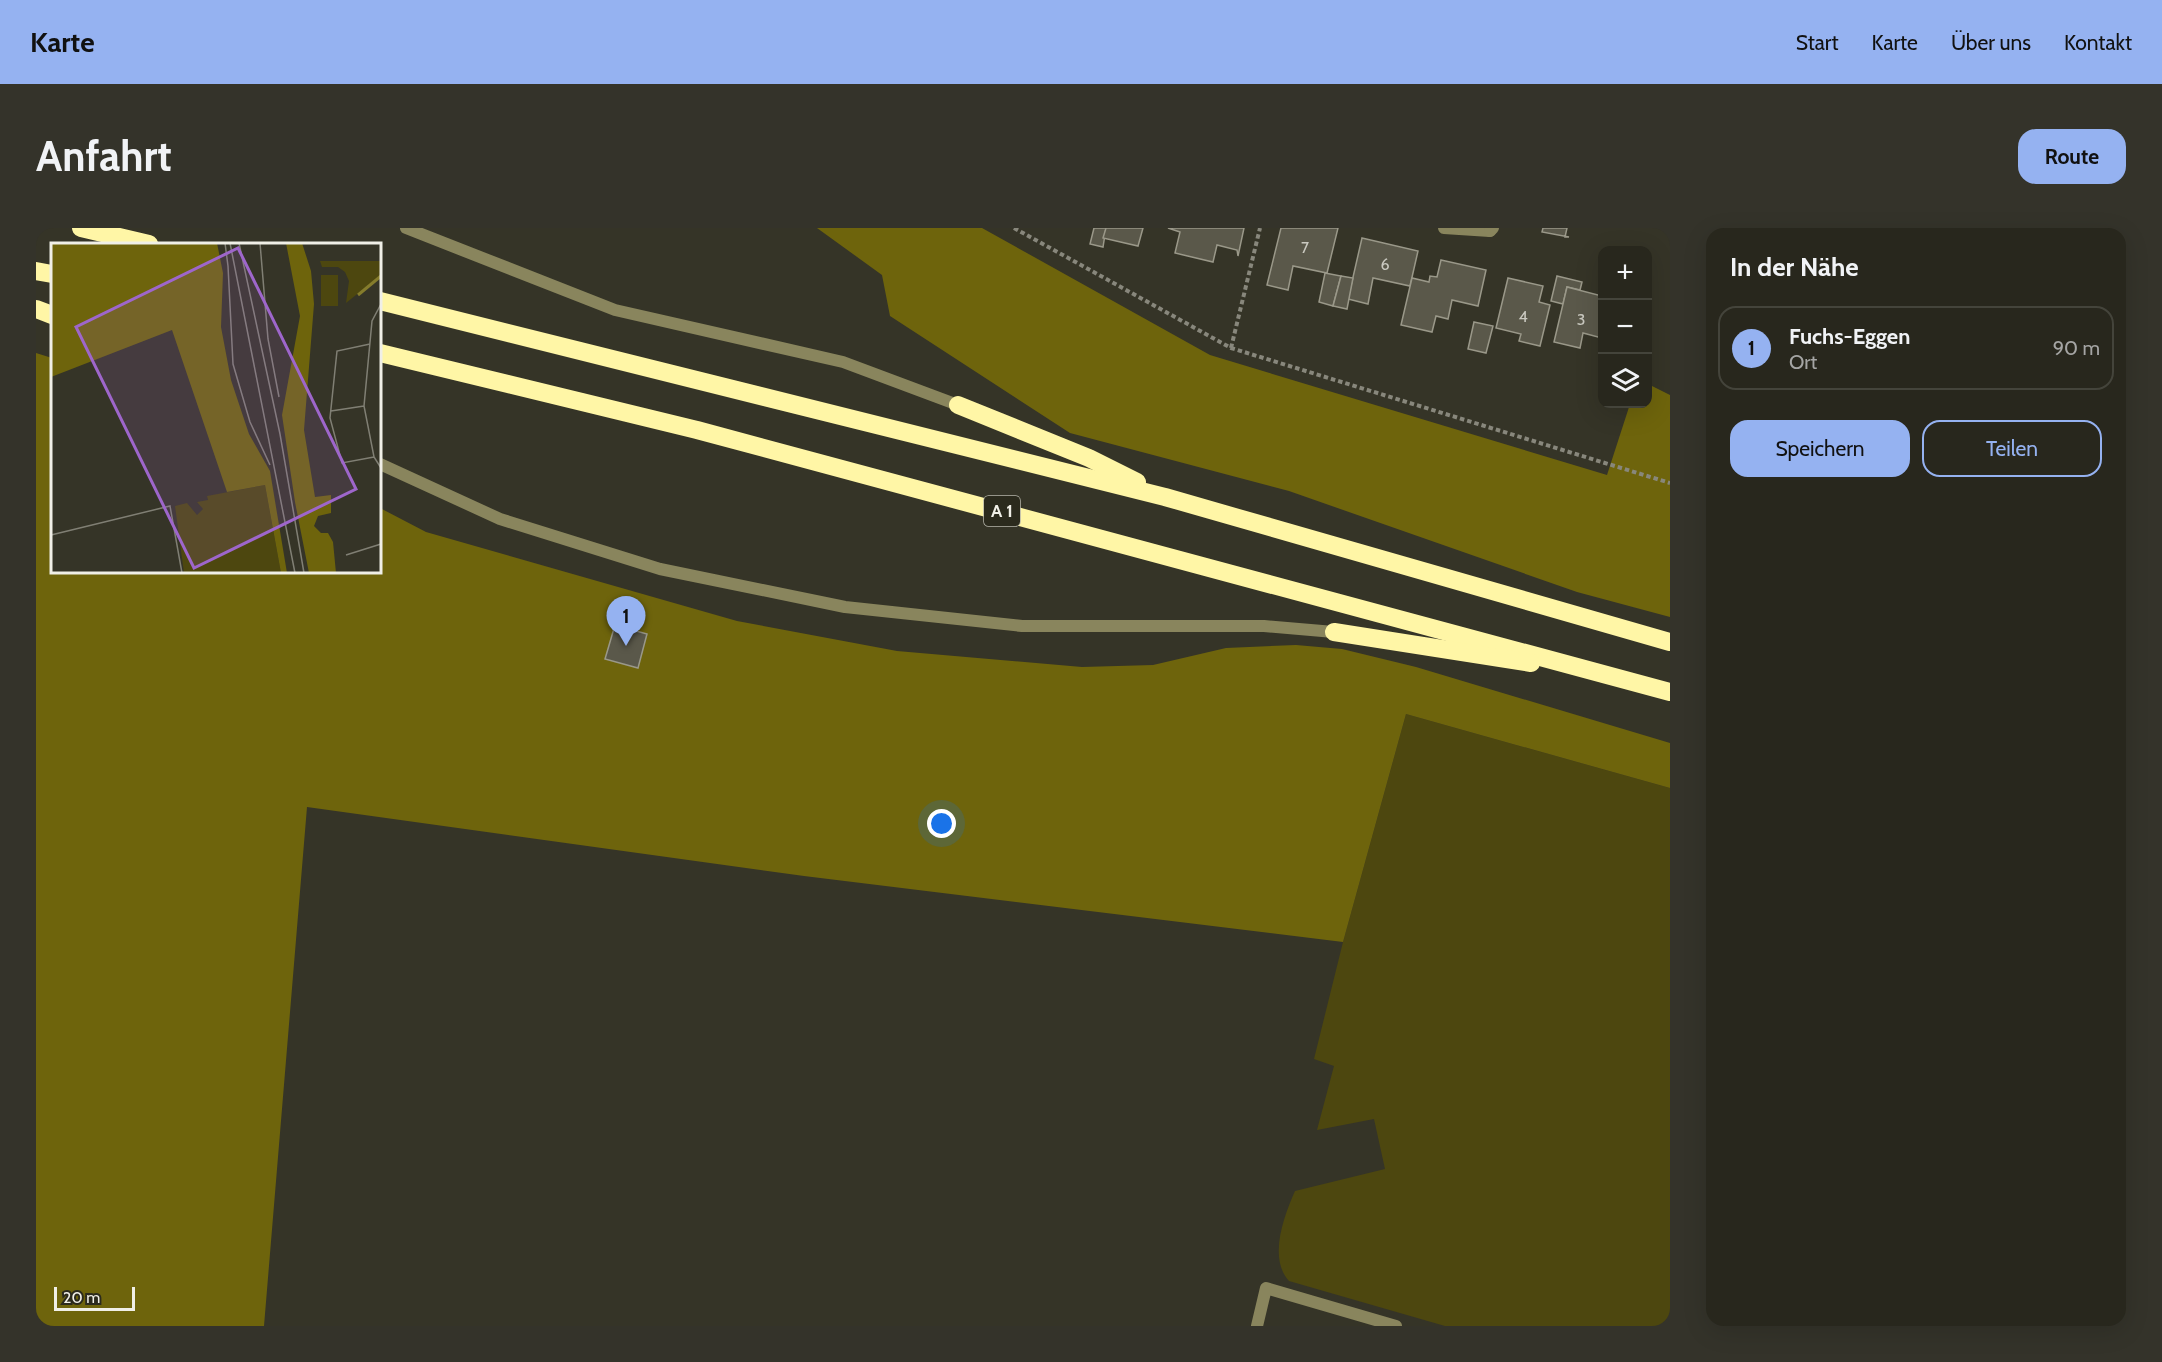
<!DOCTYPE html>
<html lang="de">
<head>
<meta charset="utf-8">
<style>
	:root { --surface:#28271d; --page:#34332a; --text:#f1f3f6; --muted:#a5a5a4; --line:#44443b; --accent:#95b2f1 }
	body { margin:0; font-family:Cabin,sans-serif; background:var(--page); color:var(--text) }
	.controls { position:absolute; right:18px; top:18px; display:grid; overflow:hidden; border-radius:12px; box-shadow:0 6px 24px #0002 }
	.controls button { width:54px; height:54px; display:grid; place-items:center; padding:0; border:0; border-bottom:2px solid var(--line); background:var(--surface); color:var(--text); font:30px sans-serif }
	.scale { position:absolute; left:18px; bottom:15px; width:81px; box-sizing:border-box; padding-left:6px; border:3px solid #f0efe7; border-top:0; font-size:16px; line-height:21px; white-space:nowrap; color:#f0efe7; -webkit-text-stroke:4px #2b2a1d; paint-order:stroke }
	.you { position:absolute; left:906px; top:596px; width:21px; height:21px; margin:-15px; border:4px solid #fff; border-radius:50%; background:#1a73e8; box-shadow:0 0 0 9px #1a73e833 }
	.badge { display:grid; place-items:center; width:39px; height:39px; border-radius:50%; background:var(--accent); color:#111; font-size:20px; font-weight:700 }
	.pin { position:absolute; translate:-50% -50px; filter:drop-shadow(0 2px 3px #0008) }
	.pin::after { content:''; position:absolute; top:32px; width:21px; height:18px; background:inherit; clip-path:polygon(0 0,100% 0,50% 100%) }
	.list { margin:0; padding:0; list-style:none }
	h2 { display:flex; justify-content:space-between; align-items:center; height:78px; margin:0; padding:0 24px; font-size:26px }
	h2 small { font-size:20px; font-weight:400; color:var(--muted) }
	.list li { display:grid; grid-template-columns:39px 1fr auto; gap:18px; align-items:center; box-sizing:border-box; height:84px; margin:0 12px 12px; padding:0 12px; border:2px solid var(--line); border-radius:18px }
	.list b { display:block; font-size:22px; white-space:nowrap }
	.list p { margin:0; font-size:20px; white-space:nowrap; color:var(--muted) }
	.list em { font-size:20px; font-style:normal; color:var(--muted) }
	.actions { display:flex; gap:12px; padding:18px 24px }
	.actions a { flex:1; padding:14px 0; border:2px solid var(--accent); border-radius:18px; text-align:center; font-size:21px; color:var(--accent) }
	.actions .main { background:var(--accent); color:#111 }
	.icon { flex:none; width:33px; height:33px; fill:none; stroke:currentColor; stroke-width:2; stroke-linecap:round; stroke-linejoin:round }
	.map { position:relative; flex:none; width:1634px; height:1098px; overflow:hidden; border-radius:18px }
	header { display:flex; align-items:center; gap:36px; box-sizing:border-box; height:84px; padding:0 30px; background:var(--accent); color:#111 }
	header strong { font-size:28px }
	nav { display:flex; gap:33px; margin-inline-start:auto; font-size:21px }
	.intro { display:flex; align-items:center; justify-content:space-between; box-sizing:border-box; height:144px; padding:0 36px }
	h1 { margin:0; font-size:42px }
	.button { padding:15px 27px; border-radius:18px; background:var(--accent); color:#111; font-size:21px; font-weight:700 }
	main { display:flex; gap:36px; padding:0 36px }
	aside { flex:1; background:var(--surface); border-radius:18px; box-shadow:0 6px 24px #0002 }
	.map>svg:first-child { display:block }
</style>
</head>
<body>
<header>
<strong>Karte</strong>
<nav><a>Start</a><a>Karte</a><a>Über uns</a><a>Kontakt</a></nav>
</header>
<div class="intro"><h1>Anfahrt</h1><a class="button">Route</a></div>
<main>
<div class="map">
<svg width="1634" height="1098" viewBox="0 0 1634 1098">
	<rect width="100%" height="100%" fill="#353427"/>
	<path fill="#4d470f" d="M1370,486L1634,560V1098H1409L1253,1053C1232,1030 1248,988 1259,963L1349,941L1338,891L1281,902L1298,838L1278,831L1307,714Z"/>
	<g fill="#6e640c">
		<path d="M781,0H946L1174,127L1571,247L1594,176H1612V156L1634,167V389L1541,364L1253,263L1034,205L854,88L846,47Z"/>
		<path d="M0,125L16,130V344H344V280L390,304L701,393L861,423L1046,439L1117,437L1190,420L1260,417L1306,421L1380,439L1634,515V560L1370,486L1307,714L768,648L271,579L228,1098H0Z"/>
	</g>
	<g fill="#5a584a" stroke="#9a9889" stroke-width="1.5">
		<path d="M1058,0H1070L1067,19L1054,16Z"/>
		<path d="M1070,0H1107L1102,18L1067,10Z"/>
		<path d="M1132,0H1208L1202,28L1201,22L1181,17L1177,34L1139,25L1144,4Z"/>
		<path d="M1245,0H1302L1291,45L1257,38L1252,62L1231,57Z"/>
		<path d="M1507,0H1531L1529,9H1533L1506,4Z"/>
		<path d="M1326,10L1382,23L1374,58L1337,50L1332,76L1312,71Z"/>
		<path d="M1405,32L1450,42L1442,78L1416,72L1412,91L1400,88L1396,104L1365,97L1376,50L1393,54L1394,48L1401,49Z"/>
		<path d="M1289,45L1305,48L1297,78L1283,74Z"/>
		<path d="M1305,48L1317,50L1311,81L1297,78Z"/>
		<path d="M1521,48L1546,54L1544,62L1531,59L1527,76L1515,73Z"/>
		<path d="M1472,50L1507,58L1503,74L1514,77L1504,118L1483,113L1485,106L1460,100Z"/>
		<path d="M1531,59L1566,68V114V110L1547,105L1544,120L1518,114Z"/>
		<path d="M1438,94L1457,98L1450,125L1432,121Z"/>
		<path d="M579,397L611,406L602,440L569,431Z"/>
	</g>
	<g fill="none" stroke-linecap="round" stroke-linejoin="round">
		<g stroke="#88877c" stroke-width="4" stroke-dasharray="4.5 3" stroke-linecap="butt">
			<path d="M978,0L1195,120L1634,255"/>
			<path d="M1195,120L1224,0"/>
		</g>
		<g stroke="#89855d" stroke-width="12">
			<path d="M370,0L579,82L807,134L922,177"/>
			<path d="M1408,0L1454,3"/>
			<path d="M344,236L464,291L624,341L809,379L986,398H1228L1298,404"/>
		</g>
		<g stroke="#89855d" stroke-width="12">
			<path d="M1454,3L1457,0"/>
			<path d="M1221,1098L1230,1060L1360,1098"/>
		</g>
		<g stroke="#fff6a6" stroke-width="18">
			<path d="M45,0L113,16"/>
			<path d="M0,43L16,46"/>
			<path d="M344,73L1129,269L1634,414"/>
			<path d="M0,81L16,87"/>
			<path d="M344,125L661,202L1634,464"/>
			<path d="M922,177L1053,230L1101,254"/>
			<path d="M1298,404L1495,435"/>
		</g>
	</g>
	<g text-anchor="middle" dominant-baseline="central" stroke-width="6" stroke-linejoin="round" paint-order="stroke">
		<g font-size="16" fill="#cac9c0">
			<text x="1269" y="19">7</text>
			<text x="1349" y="36">6</text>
			<text x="1487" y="88">4</text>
			<text x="1545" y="91">3</text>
		</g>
		<rect fill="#2b2a1d" stroke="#b5b4aa" stroke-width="1.5" x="948" y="268" width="36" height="30" rx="4.5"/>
		<g font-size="18" font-weight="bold" fill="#f0efe7">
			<text x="966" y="283">A 1</text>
		</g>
	</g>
	<g transform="translate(15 15)">
		<rect width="330" height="330" fill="#353427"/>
		<path d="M269,18H330V32L295,60L298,38L294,29L287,24H271ZM270,32H287V63H270ZM214,242L230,330H133L124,263L136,260L146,272L152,266L146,259L157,257L156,253Z" fill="#4d470f"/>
		<path d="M0,0H166L172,30L170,84L180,137L198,191L219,228L236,330H230L214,242L176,249L121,87L0,134ZM235,0H251L260,28L263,61L253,187L264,254L280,252V270L267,273L263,283L270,290H277L282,299L285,330H258L244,259L231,172L249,73Z" fill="#6e640c"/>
		<path fill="none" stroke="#857c2c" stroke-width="3" d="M307,52L330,33"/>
		<path fill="none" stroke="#807f74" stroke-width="1.5" d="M174,0L177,23M179,0L244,330M188,0L229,191L253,330M209,0L217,96L228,154M177,23L182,121L199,179L219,222M330,61L321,78L313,163L323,214L330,225M319,101L286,108L279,175L291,220L323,214M280,168L313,163M0,292L119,263L131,330M295,312L330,301"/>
		<path fill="#9e66cb" fill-opacity="0.15" stroke="#9e66cb" stroke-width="3" d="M187,5L305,246L143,325L25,84Z"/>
		<rect width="330" height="330" fill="none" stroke="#f0efe7" stroke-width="3"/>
	</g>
</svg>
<div class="controls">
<button>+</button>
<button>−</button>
<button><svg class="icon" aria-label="layers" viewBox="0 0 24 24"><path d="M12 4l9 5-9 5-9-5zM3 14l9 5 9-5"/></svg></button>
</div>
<div class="scale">20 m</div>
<div class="you"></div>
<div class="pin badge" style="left:590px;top:418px">1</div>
</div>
<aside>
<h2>In der Nähe<small></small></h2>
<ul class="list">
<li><span class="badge">1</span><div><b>Fuchs-Eggen</b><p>Ort</p></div><em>90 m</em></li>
</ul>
<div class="actions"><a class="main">Speichern</a><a>Teilen</a></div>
</aside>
</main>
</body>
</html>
